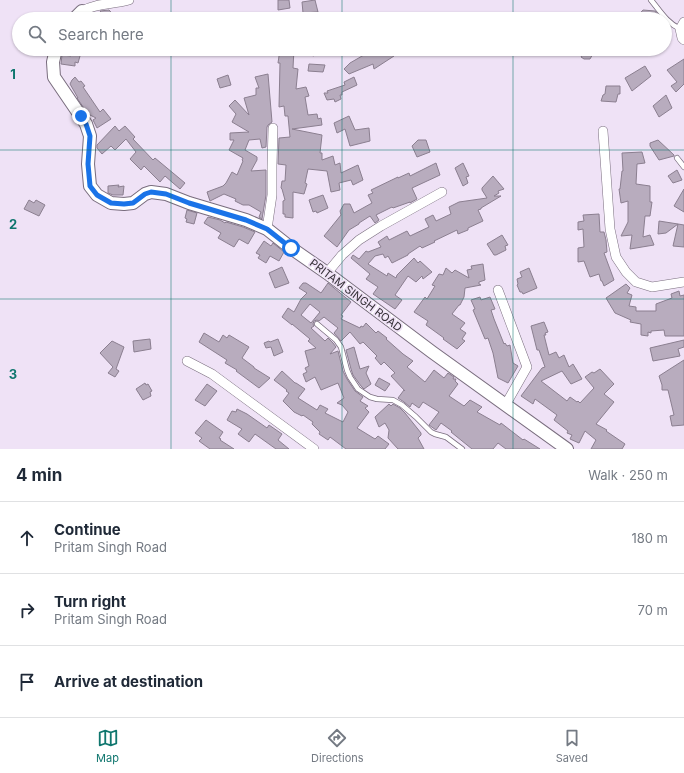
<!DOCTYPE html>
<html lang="en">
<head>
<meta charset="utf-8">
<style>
	:root { --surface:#fff; --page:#f2f2f3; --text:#1f2937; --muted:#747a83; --line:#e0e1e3; --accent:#0f766e }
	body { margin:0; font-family:Inter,sans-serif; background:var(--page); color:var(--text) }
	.stop { position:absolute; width:12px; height:12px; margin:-9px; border:3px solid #1a73e8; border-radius:50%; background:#fff }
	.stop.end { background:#1a73e8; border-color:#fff; box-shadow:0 1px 4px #0008 }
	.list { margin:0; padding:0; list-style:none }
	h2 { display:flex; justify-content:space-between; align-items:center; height:52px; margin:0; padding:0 16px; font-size:17px }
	h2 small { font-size:13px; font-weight:400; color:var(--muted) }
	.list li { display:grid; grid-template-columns:26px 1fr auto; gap:12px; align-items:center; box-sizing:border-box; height:72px; padding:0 16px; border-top:1px solid var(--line) }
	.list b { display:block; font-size:15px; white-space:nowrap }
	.list p { margin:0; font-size:13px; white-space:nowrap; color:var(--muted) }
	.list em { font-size:13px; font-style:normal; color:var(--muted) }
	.icon { flex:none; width:22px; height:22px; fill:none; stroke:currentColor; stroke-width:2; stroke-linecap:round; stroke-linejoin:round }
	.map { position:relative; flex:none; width:684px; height:449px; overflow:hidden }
	.search { position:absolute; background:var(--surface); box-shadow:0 1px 3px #0004; left:12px; right:12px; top:12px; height:44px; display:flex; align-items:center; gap:10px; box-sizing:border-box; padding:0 14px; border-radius:22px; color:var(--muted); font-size:15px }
	.sheet { height:268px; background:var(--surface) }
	nav { display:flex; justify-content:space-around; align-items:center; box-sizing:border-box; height:56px; border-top:1px solid var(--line); background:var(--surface); font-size:11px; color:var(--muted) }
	nav a { display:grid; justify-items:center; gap:2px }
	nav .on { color:var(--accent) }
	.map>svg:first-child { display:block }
</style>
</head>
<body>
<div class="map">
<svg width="684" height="449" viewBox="0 0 684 449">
	<rect width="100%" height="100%" fill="#efe2f6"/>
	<g fill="#b8acbe" stroke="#8b7f90" fill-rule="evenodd">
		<path d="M278,0H289L290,8L278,10Z"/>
		<path d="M315,0L318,12L303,13L302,2Z"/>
		<path d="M109,10L110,11L116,19H107L100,11Z"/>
		<path d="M643,10L655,11L661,19H635Z"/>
		<path d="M72,49H82L78,63L75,62V66L61,64L62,55L71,56Z"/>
		<path d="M280,49H294L293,68L298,69L296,89L306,87L309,96L305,97L308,115L317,114L318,119L321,118L322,125L292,129L322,135L320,153H322V160L333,156L335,165L340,163L341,173L358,165L363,180L353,185L351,180L339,183L340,190L331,192L327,171L308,169L305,183L307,184L304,194L293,192V218L285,217V214H283V201L285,200L282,189L281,188L282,181H285L286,165L278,164L279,138L290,137L288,116H285L284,106L279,107L280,63H278Z"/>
		<path d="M305,49H328L313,56Z"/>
		<path d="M380,49H392L394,56L374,69L373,64L349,74L344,69L350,63L369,52Z"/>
		<path d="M586,49H589L594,52L590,59H584L581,57Z"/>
		<path d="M684,59V84L676,92L671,86L677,82L667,70Z"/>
		<path d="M309,64L325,65L323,72L308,71Z"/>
		<path d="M645,66L651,76L632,91L625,78Z"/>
		<path d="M268,74L272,122L268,125L267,127L266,147L262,148L260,139L249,140L245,150L257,157V160L251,171L266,170V195L262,219L259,217L261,212L249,205H243L235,201L236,199L224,194L210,201L207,192L223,186L226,183L232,172L237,175L243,161L242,160L243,158L229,150L234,140H230V133L249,132L232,122L236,114L229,106L235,100L249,115L244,98L256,95V88H259L255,77Z"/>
		<path d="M228,75L231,85L220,88L217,79Z"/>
		<path d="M75,77L79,82L81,81L85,86L83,87L100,112L103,109L111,119L97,128L93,120L96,118L88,114L77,98H78L70,84L72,80Z"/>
		<path d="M354,77L357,85L342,92V95H340L341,99L335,102L334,99L327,100L324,93H328L327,91L345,85L344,82Z"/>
		<path d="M606,86H620V94H618L616,102L601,101L603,95L605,94Z"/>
		<path d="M666,95L672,108L659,117L653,106Z"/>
		<path d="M349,116L355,130L369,128L370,141L350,146L345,129L337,133L334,123Z"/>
		<path d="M115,126L119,131L125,126L135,137L133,139L153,160L155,158L185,183L180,189L165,176L160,182L144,166L141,170L130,159L136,152L126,139L115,150L111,146L102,154L97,148V145Z"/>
		<path d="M418,140H426L430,152L417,157L412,146Z"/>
		<path d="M658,140L674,155V156L659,160L650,146V143Z"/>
		<path d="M642,152L645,163L637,164L636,184L650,186V202H652L650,216H645L643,237L650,235L654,245L630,249L632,235L621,236L628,222V201L621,203L619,189H620L622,171H623L622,153Z"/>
		<path d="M436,163L440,175L412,188L417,199L410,203V202L393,208L392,207L376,215L379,220L375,223L370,216L359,223V224L349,230L337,247L324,236L341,215L340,211L344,204H350L354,213L372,203L368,195L373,193L371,190L398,177V178L409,173L410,176Z"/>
		<path d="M463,163L469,176L466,177L468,183L463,186L455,168Z"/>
		<path d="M677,170L682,180L673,183L668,176Z"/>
		<path d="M493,176L504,189L498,191L499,193L494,196H501L481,208V209L478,210L483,221L468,228V230L458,234L457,230L434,241L435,242L422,248L420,246L408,254V255L392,263L388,256L385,258L383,254L375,256L368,264L387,276L388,273L396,278L397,275L414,258L418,263L420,261L432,272L423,279L422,276L416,282L408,276L395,295L402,300L395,309L373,294L378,287L366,279L370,274L351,258L353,255L359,259L366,251L368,252L381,247L378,242L387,236L389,240L407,231L410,236L429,227L425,219L433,215L436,221L451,214L449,207L459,202L487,198L482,190V188Z"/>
		<path d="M119,185L118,187L124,186L123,195H113L108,193V186Z"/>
		<path d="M684,189V212L674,206Z"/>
		<path d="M323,195L328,208L317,213L316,211L313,212L309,200Z"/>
		<path d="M29,200L34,203L36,200L45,205L39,216L24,209Z"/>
		<path d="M187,210L197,213L194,224L186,222L187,219L185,218Z"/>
		<path d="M599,214L600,232H604L606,240L607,252L604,253L614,280L604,286L602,281H601L599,274L590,277L584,261L578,262V248L584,247L583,229L578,230V222L584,221L583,215Z"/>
		<path d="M208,217L220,220L225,223L226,222L243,227L255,232L248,244L239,239L234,247L218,238L221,233L204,223Z"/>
		<path d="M659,221L678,224L666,233L658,234Z"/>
		<path d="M678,224L684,225V247L673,246Z"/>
		<path d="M502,235L508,245L505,246L506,250L496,255H494L487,244Z"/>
		<path d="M264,241L271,246L273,243L284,252L279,261L270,256L266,263L258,258L260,255L256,253Z"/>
		<path d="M483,264L485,280L479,282V284L481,285L465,288L464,297L460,305H459L452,314L465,323L460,329L466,333L462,339L465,341L457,349L443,339L444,338L426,325L428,321L414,312L425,297L427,299L435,286L432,285L439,274L443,275L446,268L452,273L455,270L469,278L467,270L472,269L471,266Z"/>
		<path d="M282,267L289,283L275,288L269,273Z"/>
		<path d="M529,268L537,288L523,294L522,292H520L517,285L518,284L517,279L522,277L520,272Z"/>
		<path d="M303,283H306L321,293L328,283L351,302L341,315L343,316L341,319L360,328L361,326L363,327L366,323L376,333L378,331L387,338L386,339L403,354L413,361L407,367L425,382L434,370L444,378L448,373L454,377L453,379H456L455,381L458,384L449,396L464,406L470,400L482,407L477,412L500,425L501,423L523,440L524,439L540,449H506L498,443L493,449H472L451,432L452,431L441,423L436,430L429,425L439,412L423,402L419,408L412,403L410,407L404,402L398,398L404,390L405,391L391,376L395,373L384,362L381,365L375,358L377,356L363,342L360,344L350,332L341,341L334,333L338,328L324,317L319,321L317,320L314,321L313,324L314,326L311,328L325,341L328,338L333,343L336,347L330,354L338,351L343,371L347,379L355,391L363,397L360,401L368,406L365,408L369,412L357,428L375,439L378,436L389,444L385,449H346L330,437L328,440L319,434L320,432L312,424L313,422L303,415L302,416L294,412L283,401L289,393L286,391L287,390L274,380L282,371L295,383H296L305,389L298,398L317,410L320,405L328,409L325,413L343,422L348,412L342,405L337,403L344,398L338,383L321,390L315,377L306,382L303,374L307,372L305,368L309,366L305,351L316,348L308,341L310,339L292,324V325L282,317L288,308L294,312L301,299L307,293L299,288ZM310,304L320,312L311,323L301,315Z"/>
		<path d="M626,284L630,288L627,293L632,295L629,306L636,307V311H656V304L672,298L671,294L679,291L680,296L684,295V336H665L664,330L651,331V333L648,332V336L641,335V324L630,322L631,320L615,313L606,298Z"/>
		<path d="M480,297L481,300L490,297L495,309L491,310L494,319L504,344L505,343L507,346L510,345L513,363L518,366L508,383L498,378L493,353L488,338L485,339L473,310L475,309L471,300Z"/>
		<path d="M544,322L548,332L545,333L546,335H544L549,355L556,352L559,358L564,355L569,367L573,364L582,379L571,384L562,371L541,381L567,401L570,397L577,402L578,401L580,403L594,388L585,377L592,372L594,373L600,369L614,384L604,394L614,402L596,424L607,430L606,431L625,444L622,449H591L596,440L585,431L579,443L570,439L572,435L567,433L568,431L554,420L557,415L535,399L533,404L521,396L542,368L545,367L539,350H537L531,326Z"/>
		<path d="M204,333L219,342L223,335L227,338L229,335L249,347L242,358L254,367V368L270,378L259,388L236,371L237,370L225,363L227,360L199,342Z"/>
		<path d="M150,339L151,349L134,352L133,341Z"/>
		<path d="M278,339L283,352L274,356L271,347L266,348L264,343L269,341L270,342Z"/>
		<path d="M684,340V347L678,349L680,356L653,361L650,348Z"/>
		<path d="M112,341L124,347L116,369L119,371L115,377L108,373L113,367L100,353Z"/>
		<path d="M354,347L360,369L369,366L366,373L371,384L364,389L361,386L353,375L351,369L346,350Z"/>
		<path d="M684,360V425L672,426L670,416L674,415L668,390H662V385L659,376Z"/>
		<path d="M379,378L390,384L385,391L375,385Z"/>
		<path d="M145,383L146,385L148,384L152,391L150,392L151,396L143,400L136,389Z"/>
		<path d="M207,384L217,391L205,406L195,400Z"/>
		<path d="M389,404L391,406L393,404L400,408L405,413L421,433V435L418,438L424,449H398L388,438L389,430L385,423L379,427L375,417Z"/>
		<path d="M237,409L247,414L267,428L269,425L282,434L278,440L289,449H276L255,434L249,442L238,434L242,429L227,420L232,411L236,412Z"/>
		<path d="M206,420L223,432L219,438L221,439L220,440L234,449H210L199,441L202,438L195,433Z"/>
	</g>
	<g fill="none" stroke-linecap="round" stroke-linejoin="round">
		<defs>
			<g id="lane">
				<path d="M651,0C660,11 667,23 680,29"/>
				<path d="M677,158L684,167"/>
				<path d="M317,324L336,340L341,347L347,370L350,377L358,389L370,397L377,399L393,400L402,405L416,417L431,432L435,434L446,437L462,449"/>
			</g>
			<g id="street">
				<path d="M82,11C99,2 112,5 129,0"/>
				<path d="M684,22L680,29L682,38L684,40"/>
				<path d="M603,131L610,229L616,257L626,272L636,282L652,287L684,282"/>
				<path d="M267,229L272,195V166L273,128"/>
				<path d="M327,273L342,255L359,240L381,226L442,192"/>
				<path d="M498,290L527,367L506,404"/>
				<path d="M187,361L212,374L314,449"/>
			</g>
			<g id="secondary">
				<path d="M74,19L82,11"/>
				<path d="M56,49L53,62L54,77L86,124L90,136L88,164L90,186L97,195L111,203L124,204L133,203L145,194L151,192L166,194L189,203L246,220L267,229L291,248L327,273L432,352L567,449"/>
			</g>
		</defs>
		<use href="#lane" stroke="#796d7e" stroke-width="6"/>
		<use href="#street" stroke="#796d7e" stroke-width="10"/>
		<use href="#secondary" stroke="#796d7e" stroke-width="14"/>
		<use href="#lane" stroke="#fff" stroke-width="4.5"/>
		<use href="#street" stroke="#fff" stroke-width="9"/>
		<use href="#secondary" stroke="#fff" stroke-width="12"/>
	</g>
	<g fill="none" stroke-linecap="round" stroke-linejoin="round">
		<path stroke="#1a73e8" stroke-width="5" d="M81,116L86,124L90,136L88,164L90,186L97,195L111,203L124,204L133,203L145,194L151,192L166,194L189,203L246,220L267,229L291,248"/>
	</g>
	<path fill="none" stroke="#0f766e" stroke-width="1" stroke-opacity="0.55" d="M171,0V19M342,0V19M513,0V19M171,49V449M342,49V449M513,49V449M0,150H684M0,299H684"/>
	<g text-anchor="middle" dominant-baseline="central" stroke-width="3.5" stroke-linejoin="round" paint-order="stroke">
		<g font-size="11" fill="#342f36" stroke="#efe2f6">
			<text transform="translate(356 295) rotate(37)">PRITAM SINGH ROAD</text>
		</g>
	</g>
	<g font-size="13" text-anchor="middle" font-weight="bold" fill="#0f766e" stroke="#efe2f6" stroke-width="3.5" stroke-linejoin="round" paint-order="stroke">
		<text x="13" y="79">1</text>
		<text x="13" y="229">2</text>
		<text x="13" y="379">3</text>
	</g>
</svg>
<div class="stop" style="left:291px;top:248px"></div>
<div class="stop end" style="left:81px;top:116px"></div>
<div class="search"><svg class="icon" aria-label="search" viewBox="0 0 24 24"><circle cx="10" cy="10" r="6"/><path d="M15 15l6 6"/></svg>Search here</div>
</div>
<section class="sheet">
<h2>4 min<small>Walk · 250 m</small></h2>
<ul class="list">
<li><svg class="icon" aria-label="ahead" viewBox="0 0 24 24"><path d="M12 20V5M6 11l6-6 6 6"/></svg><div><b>Continue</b><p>Pritam Singh Road</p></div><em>180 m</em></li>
<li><svg class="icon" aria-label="right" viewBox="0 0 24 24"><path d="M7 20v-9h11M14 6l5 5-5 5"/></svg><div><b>Turn right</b><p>Pritam Singh Road</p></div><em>70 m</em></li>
<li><svg class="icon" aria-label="arrive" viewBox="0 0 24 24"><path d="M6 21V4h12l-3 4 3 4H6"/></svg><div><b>Arrive at destination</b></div></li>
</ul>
</section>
<nav>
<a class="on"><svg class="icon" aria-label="map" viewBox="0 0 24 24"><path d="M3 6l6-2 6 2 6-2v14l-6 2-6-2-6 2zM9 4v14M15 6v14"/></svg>Map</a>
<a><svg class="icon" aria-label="directions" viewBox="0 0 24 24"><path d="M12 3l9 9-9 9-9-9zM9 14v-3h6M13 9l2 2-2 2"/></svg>Directions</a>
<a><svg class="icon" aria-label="saved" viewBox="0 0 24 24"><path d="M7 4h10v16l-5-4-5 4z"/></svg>Saved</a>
</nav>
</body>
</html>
